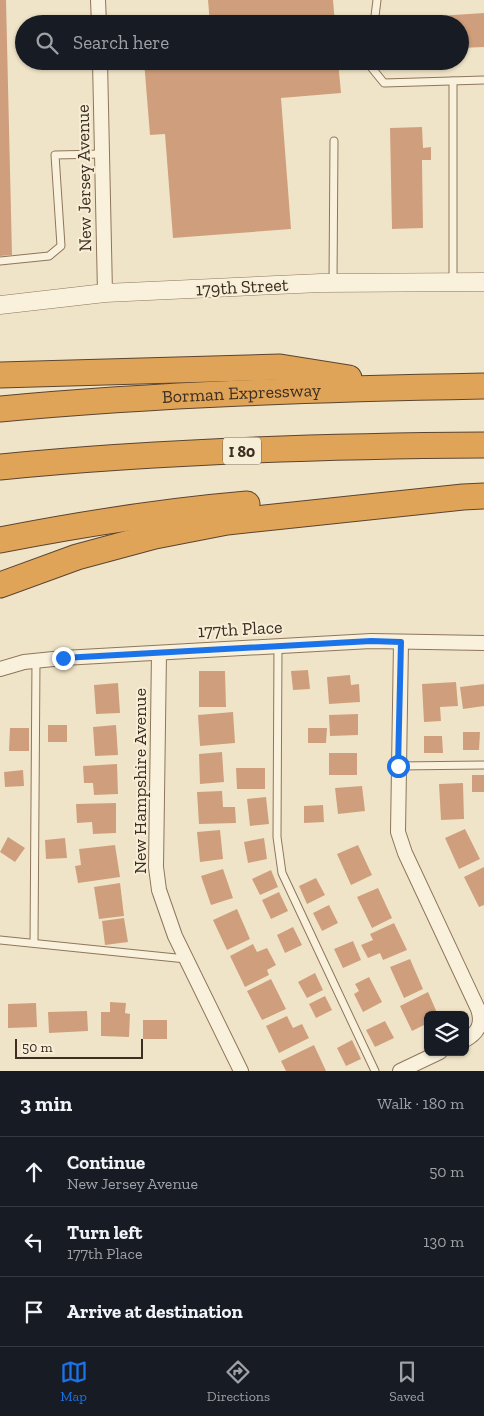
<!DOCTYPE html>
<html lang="en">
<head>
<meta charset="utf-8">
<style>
	:root { --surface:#171b24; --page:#242831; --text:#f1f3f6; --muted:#9ea1a6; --line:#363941; --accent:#1a73e8 }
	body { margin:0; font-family:"Zilla Slab",serif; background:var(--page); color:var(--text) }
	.controls { position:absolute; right:15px; bottom:15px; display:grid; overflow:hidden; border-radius:8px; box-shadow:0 1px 4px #0004 }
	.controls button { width:45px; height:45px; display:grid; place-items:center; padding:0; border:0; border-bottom:1px solid var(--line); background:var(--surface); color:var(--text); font:25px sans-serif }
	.scale { position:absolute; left:15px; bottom:12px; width:128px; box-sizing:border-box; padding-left:5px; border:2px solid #3d2e20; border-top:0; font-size:14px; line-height:18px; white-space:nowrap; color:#3d2e20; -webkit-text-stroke:4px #f7eed8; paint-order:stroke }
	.stop { position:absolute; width:15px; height:15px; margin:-11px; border:4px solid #1a73e8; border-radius:50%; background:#fff }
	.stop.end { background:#1a73e8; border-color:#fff; box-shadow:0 1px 5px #0008 }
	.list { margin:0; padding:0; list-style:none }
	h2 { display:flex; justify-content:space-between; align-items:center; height:65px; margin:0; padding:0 20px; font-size:21px }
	h2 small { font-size:16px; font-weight:400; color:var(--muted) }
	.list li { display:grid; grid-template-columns:32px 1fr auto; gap:15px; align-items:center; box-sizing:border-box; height:70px; padding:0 20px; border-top:1px solid var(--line) }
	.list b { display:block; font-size:19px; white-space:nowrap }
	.list p { margin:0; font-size:16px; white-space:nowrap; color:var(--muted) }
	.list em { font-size:16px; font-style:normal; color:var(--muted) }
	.icon { flex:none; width:28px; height:28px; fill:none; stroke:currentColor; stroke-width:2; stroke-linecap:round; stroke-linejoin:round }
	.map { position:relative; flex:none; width:484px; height:1071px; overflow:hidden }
	.search { position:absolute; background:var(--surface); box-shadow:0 1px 4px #0004; left:15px; right:15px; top:15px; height:55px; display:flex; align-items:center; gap:12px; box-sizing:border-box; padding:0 18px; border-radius:28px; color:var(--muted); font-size:19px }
	.sheet { height:275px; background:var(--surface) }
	nav { display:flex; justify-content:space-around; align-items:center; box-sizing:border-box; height:70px; border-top:1px solid var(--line); background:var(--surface); font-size:14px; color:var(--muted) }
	nav a { display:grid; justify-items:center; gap:2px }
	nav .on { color:var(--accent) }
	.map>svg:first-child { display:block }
</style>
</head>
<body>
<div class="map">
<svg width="484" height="1071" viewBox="0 0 484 1071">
	<rect width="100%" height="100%" fill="#f0e4c8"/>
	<g fill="#cf9f7d">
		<path d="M0,0H6L12,255L0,256Z"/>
		<path d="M208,0H333L335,24H210Z"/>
		<path d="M484,13V47L460,48V24H392L391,19Z"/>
		<path d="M144,61H338L341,93L281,98L291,229L173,238L165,134L150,135Z"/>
		<path d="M422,127L423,148L431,147V160H422L423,228L392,229L390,128Z"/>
		<path d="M308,670L310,689L293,690L291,671Z"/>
		<path d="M199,671H225L226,707H199Z"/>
		<path d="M350,675L351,685L359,684L360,702L329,704L327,677Z"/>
		<path d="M456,682L458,706L440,707L441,721L424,722L422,684Z"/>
		<path d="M118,683L120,713L96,714L94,685Z"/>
		<path d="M484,684V706L463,709L460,687Z"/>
		<path d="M233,712L235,743L200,746L198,715Z"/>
		<path d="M358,714V735L330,736L329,715Z"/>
		<rect x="48" y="725" width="19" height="17"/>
		<path d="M116,725L118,755L95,756L93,727Z"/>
		<path d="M10,728H29V751H9Z"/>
		<path d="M308,728H327L326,743H308Z"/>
		<path d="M463,732H480L479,750H463Z"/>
		<path d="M424,736H442L443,753H424Z"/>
		<path d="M222,752L224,782L200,784L199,754Z"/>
		<rect x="329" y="753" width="28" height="22"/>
		<path d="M117,764L118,794L94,795L93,783H84L83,766Z"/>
		<path d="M236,768H265V789H237Z"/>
		<path d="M23,770L24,786L5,787L4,772Z"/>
		<rect x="472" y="775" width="12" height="17"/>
		<path d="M463,783L464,819L441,820L439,784Z"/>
		<path d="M362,786L365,811L338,814L335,788Z"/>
		<path d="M222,791L223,807H235L236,823L199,824L197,792Z"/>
		<path d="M266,797L269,824L250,826L247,799Z"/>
		<path d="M116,803V833L93,834L92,822L77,823L76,804Z"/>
		<path d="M323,805L324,822L304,823V806Z"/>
		<path d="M465,829L480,859L459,869L445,838Z"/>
		<path d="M220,830L223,859L200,862L197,832Z"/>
		<path d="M8,837L25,848L15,862L0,852Z"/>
		<path d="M65,838L67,858L46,859L45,840Z"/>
		<path d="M264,838L267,859L248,863L244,842Z"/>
		<path d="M115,845L120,877L78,883L75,866L81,865L79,849Z"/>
		<path d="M358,845L372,875L351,885L337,854Z"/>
		<path d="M484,867V905L479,907L464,877Z"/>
		<path d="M223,869L233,898L211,905L201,876Z"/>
		<path d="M271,870L278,887L260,895L252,879Z"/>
		<path d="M316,878L325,895L307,904L299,886Z"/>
		<path d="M120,883L124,916L99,919L94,887Z"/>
		<path d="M378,888L392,918L372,928L357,897Z"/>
		<path d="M279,892L288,911L271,919L262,900Z"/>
		<path d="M329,905L338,923L322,931L313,913Z"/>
		<path d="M237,909L250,939L227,950L213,920Z"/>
		<path d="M124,918L128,942L105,945L102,921Z"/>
		<path d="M394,923L407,950L383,960L380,953L368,958L361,945L373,940L370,934Z"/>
		<path d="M293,927L302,945L285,953L277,935Z"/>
		<path d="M353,941L361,960L343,968L334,949Z"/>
		<path d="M253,944L257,952L267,948L276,965L267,970L269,975L245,987L230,956Z"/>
		<path d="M410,959L423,989L404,998L390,967Z"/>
		<path d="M315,973L323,990L307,998L298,982Z"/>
		<path d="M369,977L382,1002L363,1012L354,994L359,991L355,984Z"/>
		<path d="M271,979L286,1009L262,1020L247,991Z"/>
		<path d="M428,992L438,1015H428V1023L412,1031L400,1006Z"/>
		<path d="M325,996L332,1010L316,1018L309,1004Z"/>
		<path d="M110,1002L126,1003L125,1013L130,1014L129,1037L101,1036V1012H110Z"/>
		<path d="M36,1003L37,1027L8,1028V1004Z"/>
		<path d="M87,1011L88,1031L49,1033L48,1012Z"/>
		<path d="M287,1016L293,1028L302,1024L309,1038L279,1053L266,1026Z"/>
		<rect x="143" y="1020" width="24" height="19"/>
		<path d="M385,1021L394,1038L375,1047L366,1030Z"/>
		<path d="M352,1040L361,1059L346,1066L337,1048Z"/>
		<path d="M314,1045L326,1071H286L281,1061Z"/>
	</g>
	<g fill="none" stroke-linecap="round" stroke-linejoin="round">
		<defs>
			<g id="service">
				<path d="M374,24L377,0"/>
				<path d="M371,61V67L384,83L484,80"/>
				<path d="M0,261L49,256L61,246L55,155L102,154"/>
				<path d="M333,283L334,141"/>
				<path d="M453,283V81"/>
				<path d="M278,646L277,837L282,873L375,1071"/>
				<path d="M398,766L484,765"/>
				<path d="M0,940L186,959"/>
				<path d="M34,943L36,661"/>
			</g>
			<g id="minor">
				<path d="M98,0L99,24"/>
				<path d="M100,61L105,293"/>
				<path d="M401,642L398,832L405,853L478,1009C483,1024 478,1033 465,1040"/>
				<path d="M159,653L156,867L159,890L175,936L241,1071"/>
				<path d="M0,669L24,662L63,658L371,641L484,643"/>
				<path d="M400,1071L440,1052"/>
			</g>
			<path id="tertiary" d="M0,305L105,293L321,283L484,282"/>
			<g id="motorway">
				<path d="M0,375L280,367L349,378"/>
				<path id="s1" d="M0,409C161,394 322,389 484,386"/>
				<path d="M0,467C161,451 323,446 484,445"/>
				<path d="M0,540C82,524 164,511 247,504"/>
				<path d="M0,585L77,557L155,536L227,522L463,497L484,496"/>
			</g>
		</defs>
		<use href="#service" stroke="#8d765c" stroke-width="9"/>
		<use href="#minor" stroke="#8d765c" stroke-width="16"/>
		<use href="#tertiary" stroke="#8d765c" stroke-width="19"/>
		<use href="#motorway" stroke="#5b4430" stroke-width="27"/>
		<use href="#service" stroke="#faf1dc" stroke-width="7"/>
		<use href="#minor" stroke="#faf1dc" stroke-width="14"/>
		<use href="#tertiary" stroke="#faf1dc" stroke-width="18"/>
		<use href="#motorway" stroke="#e0a458" stroke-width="25"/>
	</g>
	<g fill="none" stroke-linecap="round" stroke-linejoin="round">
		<path stroke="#1a73e8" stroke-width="6" d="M63,658L371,641L401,642L398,766"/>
	</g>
	<g text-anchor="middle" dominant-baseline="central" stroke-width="4" stroke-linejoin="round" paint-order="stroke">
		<rect fill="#f7eed8" stroke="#756857" stroke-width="1" x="223" y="437.5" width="38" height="27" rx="4"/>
		<g font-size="16" font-weight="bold" fill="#3d2e20">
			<text x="242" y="451">I 80</text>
		</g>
		<g font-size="18" fill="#3d2e20" stroke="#f7eed8">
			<text transform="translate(84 178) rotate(-91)">New Jersey Avenue</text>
			<text transform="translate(242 287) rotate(-3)">179th Street</text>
			<text stroke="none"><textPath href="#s1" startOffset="242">Borman Expressway</textPath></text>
			<text transform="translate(240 629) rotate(-3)">177th Place</text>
			<text transform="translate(140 781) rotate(-90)">New Hampshire Avenue</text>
		</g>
	</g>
</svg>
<div class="controls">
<button><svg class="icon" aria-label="layers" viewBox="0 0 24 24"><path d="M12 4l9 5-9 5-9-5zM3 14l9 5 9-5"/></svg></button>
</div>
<div class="scale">50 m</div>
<div class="stop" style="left:398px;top:766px"></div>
<div class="stop end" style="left:63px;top:658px"></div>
<div class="search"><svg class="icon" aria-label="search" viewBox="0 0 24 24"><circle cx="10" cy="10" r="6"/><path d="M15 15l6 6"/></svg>Search here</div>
</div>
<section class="sheet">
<h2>3 min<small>Walk · 180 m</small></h2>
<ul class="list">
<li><svg class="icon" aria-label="ahead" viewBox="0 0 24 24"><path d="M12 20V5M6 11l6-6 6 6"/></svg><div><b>Continue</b><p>New Jersey Avenue</p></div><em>50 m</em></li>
<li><svg class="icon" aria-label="left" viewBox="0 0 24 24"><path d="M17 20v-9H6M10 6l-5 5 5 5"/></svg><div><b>Turn left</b><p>177th Place</p></div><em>130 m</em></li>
<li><svg class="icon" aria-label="arrive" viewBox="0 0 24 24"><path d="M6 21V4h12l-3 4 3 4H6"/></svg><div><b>Arrive at destination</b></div></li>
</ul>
</section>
<nav>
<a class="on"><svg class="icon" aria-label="map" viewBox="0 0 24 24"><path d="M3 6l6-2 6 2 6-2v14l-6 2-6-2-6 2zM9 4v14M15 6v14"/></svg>Map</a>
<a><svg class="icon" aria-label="directions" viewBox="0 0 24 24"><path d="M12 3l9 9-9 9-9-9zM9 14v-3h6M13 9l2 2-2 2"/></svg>Directions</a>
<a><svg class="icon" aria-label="saved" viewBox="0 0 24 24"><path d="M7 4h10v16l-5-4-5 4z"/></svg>Saved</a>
</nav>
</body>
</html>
